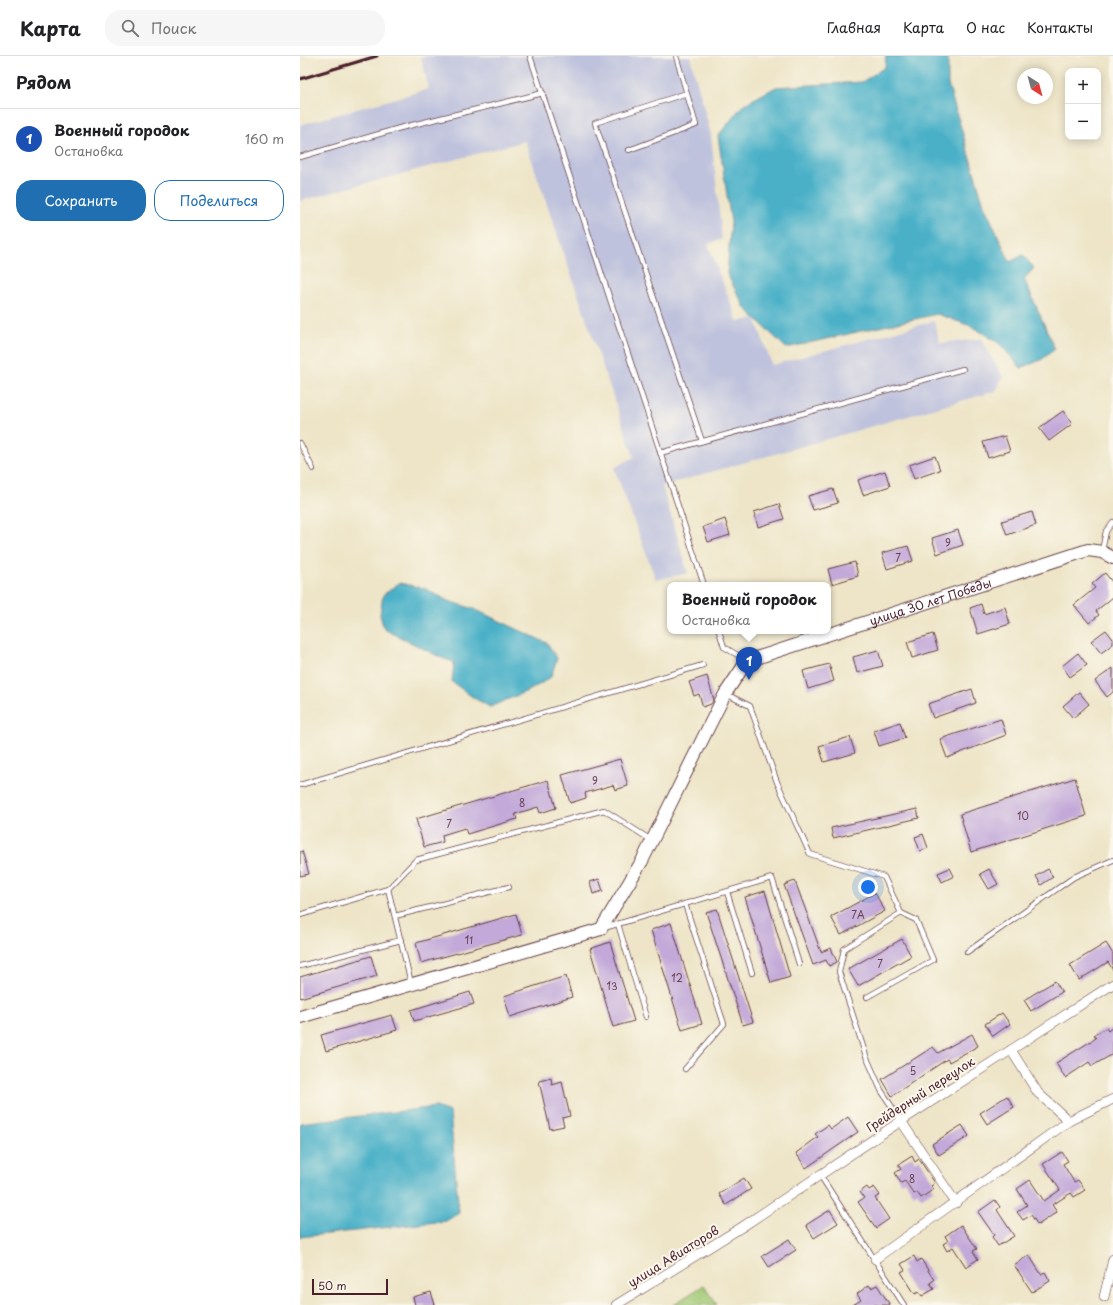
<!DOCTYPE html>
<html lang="ru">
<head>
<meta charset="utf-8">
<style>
	:root { --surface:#fff; --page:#f6f6f6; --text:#202124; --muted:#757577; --line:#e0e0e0; --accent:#1f6fb2 }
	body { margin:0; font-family:"Playpen Sans",sans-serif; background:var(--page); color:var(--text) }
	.controls { position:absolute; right:12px; top:12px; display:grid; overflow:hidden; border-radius:8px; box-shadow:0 2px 10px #0003 }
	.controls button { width:36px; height:36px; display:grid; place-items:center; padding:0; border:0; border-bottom:1px solid var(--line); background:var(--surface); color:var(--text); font:20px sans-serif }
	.compass { position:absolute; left:717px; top:12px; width:36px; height:36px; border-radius:50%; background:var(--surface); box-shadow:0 2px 10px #0003; rotate:144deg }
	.scale { position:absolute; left:12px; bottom:10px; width:76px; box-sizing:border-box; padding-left:4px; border:2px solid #4a1f2b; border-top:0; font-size:11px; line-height:14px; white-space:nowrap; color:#4a1f2b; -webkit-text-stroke:3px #fbf7ec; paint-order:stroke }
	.you { position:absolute; left:568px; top:831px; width:14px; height:14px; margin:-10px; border:3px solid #fff; border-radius:50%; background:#1a73e8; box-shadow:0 0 0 6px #1a73e833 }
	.badge { display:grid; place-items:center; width:26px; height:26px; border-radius:50%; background:var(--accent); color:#fff; font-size:13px; font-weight:700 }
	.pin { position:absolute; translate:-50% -33px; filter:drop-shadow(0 1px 2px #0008) }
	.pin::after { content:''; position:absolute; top:21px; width:14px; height:12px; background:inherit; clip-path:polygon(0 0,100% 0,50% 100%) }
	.popup { position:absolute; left:367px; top:526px; width:164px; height:52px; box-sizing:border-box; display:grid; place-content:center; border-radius:8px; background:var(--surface); filter:drop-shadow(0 1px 3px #0005); font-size:13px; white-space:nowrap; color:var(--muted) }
	.popup b { font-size:15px; color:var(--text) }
	.popup::after { content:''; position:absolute; left:50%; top:100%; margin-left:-8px; border:8px solid transparent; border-top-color:var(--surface) }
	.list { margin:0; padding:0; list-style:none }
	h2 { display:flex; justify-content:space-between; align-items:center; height:52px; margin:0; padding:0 16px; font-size:17px }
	h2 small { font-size:13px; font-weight:400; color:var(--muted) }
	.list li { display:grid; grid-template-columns:26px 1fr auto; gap:12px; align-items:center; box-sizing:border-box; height:60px; padding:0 16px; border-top:1px solid var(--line) }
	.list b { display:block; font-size:15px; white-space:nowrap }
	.list p { margin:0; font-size:13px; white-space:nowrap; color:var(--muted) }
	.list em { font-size:13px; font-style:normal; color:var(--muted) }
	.actions { display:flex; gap:8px; padding:12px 16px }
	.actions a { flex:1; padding:9px 0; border:1px solid var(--accent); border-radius:16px; text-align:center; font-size:14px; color:var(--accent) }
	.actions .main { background:var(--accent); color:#fff }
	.icon { flex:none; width:22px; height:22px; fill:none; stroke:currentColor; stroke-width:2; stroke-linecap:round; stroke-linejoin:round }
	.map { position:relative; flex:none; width:813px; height:1249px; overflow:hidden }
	header { display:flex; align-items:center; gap:24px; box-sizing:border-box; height:56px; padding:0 20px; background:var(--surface); border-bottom:1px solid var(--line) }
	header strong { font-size:19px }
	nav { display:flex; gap:22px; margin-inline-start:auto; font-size:14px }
	.search { width:280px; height:36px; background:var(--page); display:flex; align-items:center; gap:10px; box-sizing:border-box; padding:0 14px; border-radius:16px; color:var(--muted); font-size:15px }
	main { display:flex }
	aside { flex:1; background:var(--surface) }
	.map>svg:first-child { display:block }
</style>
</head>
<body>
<header>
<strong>Карта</strong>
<div class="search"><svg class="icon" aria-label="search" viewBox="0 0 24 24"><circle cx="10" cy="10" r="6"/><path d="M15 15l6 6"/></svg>Поиск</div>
<nav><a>Главная</a><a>Карта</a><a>О нас</a><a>Контакты</a></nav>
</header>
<main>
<aside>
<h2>Рядом<small></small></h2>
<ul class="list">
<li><span class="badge" style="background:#1a4fb4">1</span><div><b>Военный городок</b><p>Остановка</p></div><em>160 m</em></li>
</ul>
<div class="actions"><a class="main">Сохранить</a><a>Поделиться</a></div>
</aside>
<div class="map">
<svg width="813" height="1249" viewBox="0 0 813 1249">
	<rect width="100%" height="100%" fill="#fbf7ec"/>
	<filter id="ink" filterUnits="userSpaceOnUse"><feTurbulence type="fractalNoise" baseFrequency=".025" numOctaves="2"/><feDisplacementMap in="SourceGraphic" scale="8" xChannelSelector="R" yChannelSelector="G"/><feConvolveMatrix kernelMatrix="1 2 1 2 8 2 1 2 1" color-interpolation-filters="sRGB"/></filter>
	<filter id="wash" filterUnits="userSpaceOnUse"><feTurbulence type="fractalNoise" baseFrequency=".012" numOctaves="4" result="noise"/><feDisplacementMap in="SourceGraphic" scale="16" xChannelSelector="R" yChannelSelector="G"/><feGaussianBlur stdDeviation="0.9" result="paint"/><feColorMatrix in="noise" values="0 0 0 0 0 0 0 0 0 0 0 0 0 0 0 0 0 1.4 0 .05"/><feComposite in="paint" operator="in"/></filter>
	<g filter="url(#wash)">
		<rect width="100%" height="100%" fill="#eee5c8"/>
		<path fill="#bfc2dd" d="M127,0H390L411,79L422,183L408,188L438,266L455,262L472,309L634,265L640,287L681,283L703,321L696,335L362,430L388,517L356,524L314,412L334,401L225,85L0,145V69L129,33L121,2Z"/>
		<path fill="#a0c974" stroke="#757450" d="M404,1229L417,1249H373Z"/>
		<g fill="#48b0c7" stroke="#496879">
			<path d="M586,0H648V28L684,149L710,206L723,199L734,212L724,223L755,293L741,304L721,312L699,287L671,270L637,258L486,292L445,252L427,218L431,166L418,80L443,49L476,31L562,26L585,11Z"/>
			<path d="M99,527L124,532L148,545L174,553L247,587L257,602L251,621L232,633L190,651L174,642L152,626L154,606L142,602L84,573L80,559L83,539Z"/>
			<path d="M136,1051L150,1056L159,1157L146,1165L0,1181V1067Z"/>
		</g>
		<g id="blocks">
			<g fill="#c2a9d9">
				<path d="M763,355L772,368L749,385L739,372Z"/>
				<path d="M705,380L710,395L688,402L683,386Z"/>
				<path d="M635,400L640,414L614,423L609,409Z"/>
				<path d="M585,415L590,430L563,439L558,424Z"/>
				<path d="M533,433L538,447L513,454L508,440Z"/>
				<path d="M479,448L484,463L458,471L454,456Z"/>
				<path d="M732,456L736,469L707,479L702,465Z"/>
				<path d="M425,463L430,479L408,486L403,471Z"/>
				<path d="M658,474L663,489L637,498L632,482Z"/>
				<path d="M608,490L613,505L587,513L582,497Z"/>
				<path d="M555,506L558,520L532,528L528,513Z"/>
				<path d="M805,517L813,527V541L796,555L799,559L789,567L774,549L795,532L792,528Z"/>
				<path d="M681,548L684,558L705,551L710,568L678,578L670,552Z"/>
				<path d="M806,574L813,583V588L801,597L791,585Z"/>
				<path d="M633,578L638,594L612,602L607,586Z"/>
				<path d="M578,594L583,610L557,617L553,601Z"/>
				<path d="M778,597L787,609L770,621L762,610Z"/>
				<path d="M529,608L534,625L508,633L503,615Z"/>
				<path d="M813,612V636L807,641L795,625Z"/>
				<path d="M407,620L414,644L411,648L403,651L399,638L394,640L389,626Z"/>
				<path d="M672,633L676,647L633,662L628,648Z"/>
				<path d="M779,636L789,648L773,662L763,650Z"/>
				<path d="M701,663L706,679L647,702L640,683Z"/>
				<path d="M600,666L605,682L579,690L574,675Z"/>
				<path d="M550,681L555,697L524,706L519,690Z"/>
				<path d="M320,703L328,730L315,734L313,729L285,737L286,742L270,747L262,719Z"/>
				<path d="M775,722L786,760L671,796L660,758Z"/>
				<path d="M248,724L256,752L240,757L238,751L215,758L217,763L167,778L165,772L142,779L143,786L124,791L116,763Z"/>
				<path d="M617,753L619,762L533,782L531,772Z"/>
				<path d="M623,778L628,792L620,795L615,781Z"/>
				<path d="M2,795L9,818L0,820V796Z"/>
				<path d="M650,812L654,820L642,826L638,817Z"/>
				<path d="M689,813L698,828L689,833L680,818Z"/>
				<path d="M748,813L753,821L741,829L736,820Z"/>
				<path d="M299,823L303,835L293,838L290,826Z"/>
				<path d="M495,825L521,896L531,892L537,906L529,910L526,904L513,909L484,829Z"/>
				<path d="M465,835L490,921L471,927L445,841Z"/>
				<path d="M575,837L585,855L541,879L531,861Z"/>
				<path d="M417,853L453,966L443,969L406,856Z"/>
				<path d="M216,858L222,879L121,907L116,887Z"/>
				<path d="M371,867L402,968L382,974L351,874Z"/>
				<path d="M602,883L611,900L558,930L548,913Z"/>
				<path d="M310,886L334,965L313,971L290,893Z"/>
				<path d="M806,887L813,898V914L808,906L779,924L770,909Z"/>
				<path d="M71,900L77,920L0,942V921Z"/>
				<path d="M266,920L272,941L210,961L204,940Z"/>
				<path d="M755,925L762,936L731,955L724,944Z"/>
				<path d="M170,936L174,948L114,965L111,954Z"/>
				<path d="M702,957L710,968L693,980L685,968Z"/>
				<path d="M92,959L97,974L26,995L21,979Z"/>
				<path d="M813,971V998L792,1010L789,1006L765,1022L756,1007L796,982L794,979L806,972L808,975Z"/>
				<path d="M672,978L678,990L649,1006L647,1003L592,1040L582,1023L633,991L638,997Z"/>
				<path d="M251,1022L252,1029L262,1026L270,1060L262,1062L264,1070L250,1073L239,1025Z"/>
				<path d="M707,1040L714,1051L687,1068L680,1057Z"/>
				<path d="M548,1061L558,1076L506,1112L496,1097L518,1081L515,1078L528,1069L531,1073Z"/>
				<path d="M662,1069L669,1080L639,1099L632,1088Z"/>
				<path d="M762,1096L768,1105L763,1108L774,1126L778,1124L785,1134L774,1141L771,1137L752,1149L757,1156L738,1169L731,1159L723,1164L717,1156L727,1149L717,1133L730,1124L744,1145L760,1134L743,1108Z"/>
				<path d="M612,1100L615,1106L619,1103L635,1127L631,1130L634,1133L621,1142L617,1136L614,1138L605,1125L601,1127L595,1117L601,1113L598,1109Z"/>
				<path d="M444,1122L451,1133L426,1149L419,1138Z"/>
				<path d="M567,1131L569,1134L574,1131L580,1139L575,1142L589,1163L576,1172L558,1146L564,1142L560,1136Z"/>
				<path d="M695,1144L700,1151L697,1154L714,1180L698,1190L692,1181L694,1179L678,1156Z"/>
				<path d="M530,1154L538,1167L514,1182L506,1169Z"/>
				<path d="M661,1169L677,1193L673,1195L678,1203L666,1211L653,1191L647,1195L643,1188L648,1185L645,1180Z"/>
				<path d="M489,1183L496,1194L469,1211L462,1200Z"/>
				<path d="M729,1199L741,1218L745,1216L750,1225L732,1236L714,1209Z"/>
				<path d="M614,1200L617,1206L621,1203L634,1224L630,1227L634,1233L622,1240L619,1236L615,1238L601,1216L605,1214L601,1208Z"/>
				<path d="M569,1229L571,1232L577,1229L590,1249H553L561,1244L557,1238Z"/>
				<path d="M131,1236L135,1249H115L113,1241Z"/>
			</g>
		</g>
	</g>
	<g filter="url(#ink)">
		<use href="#blocks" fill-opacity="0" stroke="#633d43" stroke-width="1"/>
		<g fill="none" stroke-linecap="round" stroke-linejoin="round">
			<defs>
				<g id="service">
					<path d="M230,0L404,529"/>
					<path d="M387,37L295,67L402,385"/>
					<path d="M329,94L396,69L376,0"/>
					<path d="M0,101L100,72L243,37"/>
					<path d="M0,387L13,413"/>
					<path d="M360,397L663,313"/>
					<path d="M802,495L806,475L813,466"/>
					<path d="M419,575L424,591L446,604"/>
					<path d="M426,638L450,650L477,726L510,798L584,821L601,857L544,893L539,916L566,1000L581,1034L601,1065"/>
					<path d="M0,729L403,609"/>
					<path d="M88,833L116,804L304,754L351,784"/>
					<path d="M427,836L452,917"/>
					<path d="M0,859L88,833L111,927"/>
					<path d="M95,860L209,831"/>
					<path d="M318,868L346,961"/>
					<path d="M304,872L472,822L499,908"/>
					<path d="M667,896L774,821L813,804"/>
					<path d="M0,910L101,884"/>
					<path d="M567,941L633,904L616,864L601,857"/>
					<path d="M385,1013L424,968L385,848"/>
					<path d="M520,1119L604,1249"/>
				</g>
				<g id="minor">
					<path d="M711,994L738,1037L769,1065"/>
					<path d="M601,1065L656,1147"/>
					<path d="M575,1203L769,1065L813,1043"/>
					<path d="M804,1241L813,1203"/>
					<path d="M316,1249L442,1171L601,1065L813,928"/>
				</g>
				<g id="tertiary">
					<path id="s1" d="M0,961L301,873L342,805L425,638L447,605L788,494L802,496L813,502"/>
				</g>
			</defs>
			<use href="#service" stroke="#633d43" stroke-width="6"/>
			<use href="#minor" stroke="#633d43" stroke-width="10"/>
			<use href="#tertiary" stroke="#633d43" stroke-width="14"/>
			<use href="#service" stroke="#fff" stroke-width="4.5"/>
			<use href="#minor" stroke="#fff" stroke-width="9"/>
			<use href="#tertiary" stroke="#fff" stroke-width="12"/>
			<path stroke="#4a1f2b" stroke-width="3" d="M0,23L77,0"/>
		</g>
	</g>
	<g text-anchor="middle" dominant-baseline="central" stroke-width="4" stroke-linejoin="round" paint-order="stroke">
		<g font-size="10" fill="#684256">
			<text x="648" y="486">9</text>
			<text x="598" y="501">7</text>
			<text x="295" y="724">9</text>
			<text x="222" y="746">8</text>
			<text x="723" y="759">10</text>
			<text x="149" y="767">7</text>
			<text x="558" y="858">7А</text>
			<text x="169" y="883">11</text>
			<text x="580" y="907">7</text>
			<text x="377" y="921">12</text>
			<text x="312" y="929">13</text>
			<text x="613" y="1014">5</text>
			<text x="612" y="1122">8</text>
		</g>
		<g font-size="12" fill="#4a1f2b" stroke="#fbf7ec">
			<text stroke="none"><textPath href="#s1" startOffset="812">улица 30 лет Победы</textPath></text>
			<text transform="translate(620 1038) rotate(-33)">Грейдерный переулок</text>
			<text transform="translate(373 1200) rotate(-32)">улица Авиаторов</text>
		</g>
	</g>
</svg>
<div class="controls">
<button>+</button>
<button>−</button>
</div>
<svg class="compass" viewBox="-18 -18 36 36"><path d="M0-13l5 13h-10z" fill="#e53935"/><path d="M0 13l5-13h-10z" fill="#757577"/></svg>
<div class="scale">50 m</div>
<div class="you"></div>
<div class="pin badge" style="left:449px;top:624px;background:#1a4fb4">1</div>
<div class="popup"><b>Военный городок</b>Остановка</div>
</div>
</main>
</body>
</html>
